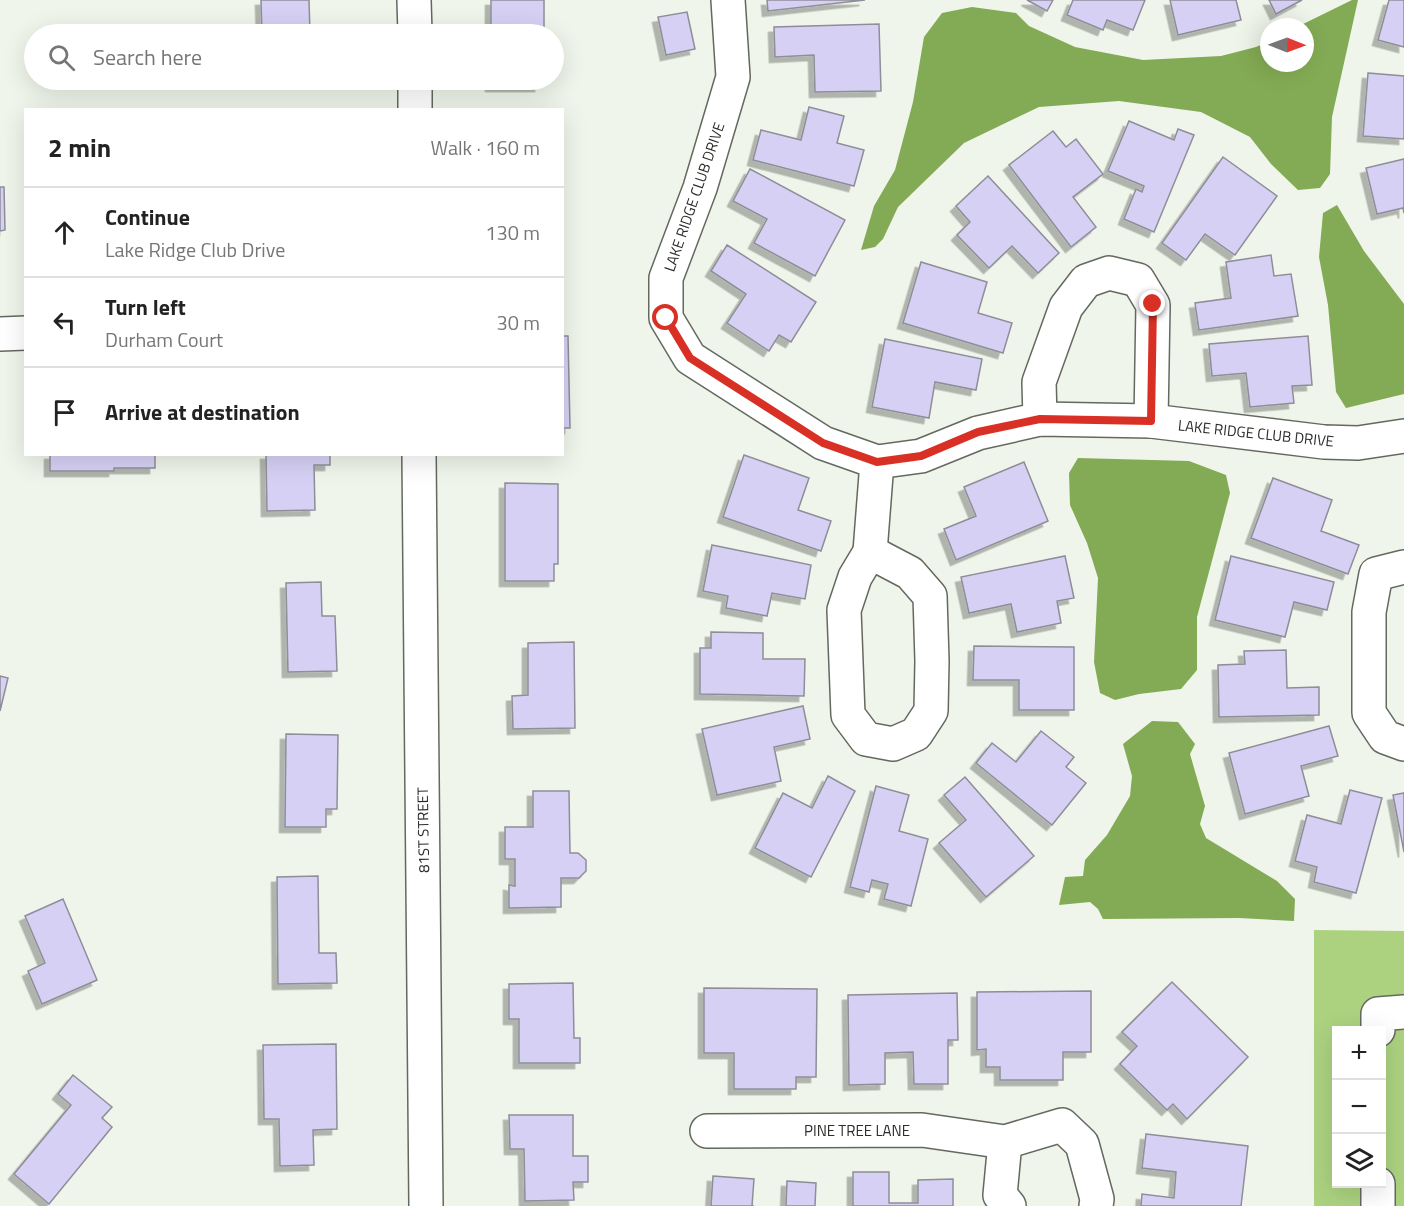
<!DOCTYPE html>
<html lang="en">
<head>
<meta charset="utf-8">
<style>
	:root { --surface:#fff; --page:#f6f6f6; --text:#222; --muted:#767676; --line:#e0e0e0 }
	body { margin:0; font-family:"Titillium Web",sans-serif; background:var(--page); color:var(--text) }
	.controls { position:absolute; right:18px; bottom:18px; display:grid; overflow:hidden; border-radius:0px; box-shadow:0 6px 24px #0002 }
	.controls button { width:54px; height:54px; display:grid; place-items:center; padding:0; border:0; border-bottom:2px solid var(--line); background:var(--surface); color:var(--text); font:30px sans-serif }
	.compass { position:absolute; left:1260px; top:18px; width:54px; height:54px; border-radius:50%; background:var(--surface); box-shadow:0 6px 24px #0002; rotate:91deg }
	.stop { position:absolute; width:18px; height:18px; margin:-14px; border:4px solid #d93025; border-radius:50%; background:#fff }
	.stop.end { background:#d93025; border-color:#fff; box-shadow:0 2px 6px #0008 }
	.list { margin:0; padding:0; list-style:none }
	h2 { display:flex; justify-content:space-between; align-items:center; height:78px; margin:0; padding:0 24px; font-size:26px }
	h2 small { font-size:20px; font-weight:400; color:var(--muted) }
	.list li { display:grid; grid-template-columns:39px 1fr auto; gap:18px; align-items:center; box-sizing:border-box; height:90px; padding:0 24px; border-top:2px solid var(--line) }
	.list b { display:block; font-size:22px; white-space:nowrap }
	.list p { margin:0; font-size:20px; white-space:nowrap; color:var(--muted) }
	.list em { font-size:20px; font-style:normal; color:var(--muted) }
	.icon { flex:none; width:33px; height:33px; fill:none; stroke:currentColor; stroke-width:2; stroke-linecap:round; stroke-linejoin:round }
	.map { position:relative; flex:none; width:1404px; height:1206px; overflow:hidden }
	.search { position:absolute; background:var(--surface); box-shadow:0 6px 24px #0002; left:24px; top:24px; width:540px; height:66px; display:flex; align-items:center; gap:15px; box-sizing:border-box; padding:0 21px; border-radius:33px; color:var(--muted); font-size:22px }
	.panel { position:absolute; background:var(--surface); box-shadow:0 6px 24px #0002; left:24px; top:108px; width:540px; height:348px; border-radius:0px }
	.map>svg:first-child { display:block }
</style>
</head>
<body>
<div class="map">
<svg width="1404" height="1206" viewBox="0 0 1404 1206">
	<defs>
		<filter id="shadow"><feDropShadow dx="-5.5" dy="5.5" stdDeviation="0" flood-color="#0004"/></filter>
	</defs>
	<rect width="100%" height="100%" fill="#eff5ea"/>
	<path fill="#acd280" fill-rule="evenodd" d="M1314,930L1404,931V1206H1314ZM1336,1030H1382V1184H1336Z"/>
	<g fill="#83aa54">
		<path d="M1352,0H1358L1332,117L1330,174L1320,188L1298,190L1271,164L1250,137L1201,112L1119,101L1039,107L964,143L898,207L883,239L875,247L861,250L874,206L895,170L913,102L924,37L942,13L972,7L1016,13L1029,26L1075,47L1143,60L1221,56L1256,47L1269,41V63H1305V27H1297Z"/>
		<path d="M1337,205L1364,251L1404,304V394L1346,408L1336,392L1328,305L1319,257L1323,213Z"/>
		<path d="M1078,458L1189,461L1226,475L1230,493L1197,617V670L1181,689L1139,694L1115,700L1100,693L1094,662L1098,578L1087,543L1070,505L1069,473Z"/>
		<path d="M1152,721L1178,722L1195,744L1190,754L1205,806L1200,824L1206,838L1277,881L1295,899L1294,921L1239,918L1103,919L1098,909L1090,902L1059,905L1065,877L1083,876L1085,860L1107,835L1130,796L1132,776L1123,744Z"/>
	</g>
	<g fill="#d6d1f4" stroke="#8f8d99" stroke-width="1.5" filter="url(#shadow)">
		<path d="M261,0H309L310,34H262Z"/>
		<rect x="491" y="0" width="53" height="34"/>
		<path d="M767,0H865L768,11Z"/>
		<path d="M1027,0H1053L1047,11Z"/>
		<path d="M1073,0H1145L1133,30L1107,20L1103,30L1067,15Z"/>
		<path d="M1170,0H1236L1241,20L1178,35Z"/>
		<path d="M1269,0H1302L1276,14Z"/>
		<path d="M1389,0H1404V47L1378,40Z"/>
		<path d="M687,12L695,49L666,55L658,17Z"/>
		<path d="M879,24L881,91L815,92L814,55L775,57L774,27Z"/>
		<path d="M1368,73L1404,76V139L1363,136Z"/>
		<rect x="491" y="80" width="49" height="6"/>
		<path d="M809,107L844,116L837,143L864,150L854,186L753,160L761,130L801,140Z"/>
		<path d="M1129,121L1174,140L1178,129L1194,135L1154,232L1124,219L1136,189L1142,192L1144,186L1108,171Z"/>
		<path d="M1053,131L1066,147L1076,139L1103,174L1073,197L1096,227L1071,247L1009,165Z"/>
		<path d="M1223,157L1277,196L1235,255L1205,234L1186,260L1162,243Z"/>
		<path d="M1404,159V213L1403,208L1377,214L1366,168Z"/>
		<path d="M750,169L845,220L815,276L754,243L767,219L733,201Z"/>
		<path d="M988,176L1059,253L1038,273L1012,246L989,268L957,235L970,222L956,206Z"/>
		<path d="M0,187H4L5,230L0,231Z"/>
		<path d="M727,245L816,302L791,342L779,335L769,351L727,323L746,294L711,271Z"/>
		<path d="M1271,255L1274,276L1291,274L1298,316L1199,330L1195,303L1231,298L1226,262Z"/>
		<path d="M921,262L987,282L978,313L1012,323L1003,353L903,323Z"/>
		<path d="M562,336H568L570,428H562Z"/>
		<path d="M1308,336L1312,385L1292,386L1294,403L1250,407L1246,373L1212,376L1209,344Z"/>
		<path d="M885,339L982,359L976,390L935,382L929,418L872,407Z"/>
		<path d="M50,454H155V468H114V471H50Z"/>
		<path d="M266,454H330V465H314L315,510L267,511Z"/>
		<path d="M744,455L809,478L798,510L831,521L821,551L723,517Z"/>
		<path d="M1024,462L1048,521L956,560L944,529L976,516L964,487Z"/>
		<path d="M1273,478L1332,500L1321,531L1359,545L1348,574L1251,538Z"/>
		<path d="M505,483L558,484V564H554V581H505Z"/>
		<path d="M712,545L811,565L805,599L772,593L767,616L726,608L728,596L703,591Z"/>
		<path d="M1065,556L1074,598L1057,601L1061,623L1017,632L1011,604L969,613L961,577Z"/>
		<path d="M1231,556L1334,582L1327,610L1294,602L1285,637L1215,620Z"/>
		<path d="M321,582L322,616H335L337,671L288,672L286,583Z"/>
		<path d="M711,632L763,633V659H805L804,696L700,694V648H711Z"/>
		<path d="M574,642L575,728L513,729L512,696L528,695V643Z"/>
		<path d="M974,646L1074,647V710H1019V680H973Z"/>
		<path d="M1286,650L1287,688L1319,687V715L1219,717L1218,665L1245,664L1244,651Z"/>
		<path d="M0,676L8,678L0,711Z"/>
		<path d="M803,706L810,739L774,747L781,781L717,795L702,729Z"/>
		<path d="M1329,726L1338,756L1301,766L1309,796L1245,814L1229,753Z"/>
		<path d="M1041,731L1074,757L1066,767L1086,783L1052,825L976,763L992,743L1016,762Z"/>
		<path d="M286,734L338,735L337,809H326V827H285Z"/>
		<path d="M828,776L855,791L811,877L755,848L783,793L812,808Z"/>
		<path d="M965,777L1034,856L986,897L939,843L966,820L944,795Z"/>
		<path d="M876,786L909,795L899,831L928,839L911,906L884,899L888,884L872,880L869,892L850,887Z"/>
		<path d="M1350,790L1382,798L1356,893L1314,882L1317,867L1295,861L1307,815L1341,824Z"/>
		<path d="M533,791H569L570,853H578L586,860V871L579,878H561V907L509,908V885L515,886V859H505V827H533Z"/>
		<path d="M1404,793V852L1393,795Z"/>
		<path d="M318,876L319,953H336L337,983L278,984L277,877Z"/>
		<path d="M63,899L97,980L42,1004L28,971L45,963L25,916Z"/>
		<path d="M1172,982L1248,1057L1187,1119L1173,1104L1167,1110L1120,1064L1137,1046L1122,1032Z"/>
		<path d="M573,983L574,1038H580V1063H519V1019H509V984Z"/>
		<path d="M704,988L817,989L816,1077H796V1089H734V1053H704Z"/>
		<path d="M1091,991V1052H1063V1080H1000V1067H986V1049L977,1050V992Z"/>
		<path d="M957,993L958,1040H948V1084H914L913,1052L885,1053V1084L849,1085L848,995Z"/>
		<path d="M336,1044L337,1129L313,1130L314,1165L280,1166L279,1119H264L263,1045Z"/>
		<path d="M73,1075L112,1107L102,1118L112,1127L49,1204L14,1174L71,1105L58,1094Z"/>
		<path d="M509,1115H573V1156H588V1182H573L574,1200L525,1201L524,1149H510Z"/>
		<path d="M1146,1134L1248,1146L1241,1206H1141L1142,1194L1174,1198L1176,1172L1142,1168Z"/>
		<path d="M853,1172H889V1203H918V1180L953,1179V1206H853Z"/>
		<path d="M713,1176L754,1179L752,1206H754H711Z"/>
		<path d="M787,1181L816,1183L815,1206H786Z"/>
	</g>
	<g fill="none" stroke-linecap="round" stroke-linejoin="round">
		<defs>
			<g id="minor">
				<path d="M414,0L415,34"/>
				<path d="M728,0L733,77L700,188L666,278V318L690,358L823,443L877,462L921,456L978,433L1040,419L1151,421L1324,442L1358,443L1404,436"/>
				<path d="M415,80V110"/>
				<path d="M0,334L26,333"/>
				<path d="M1040,419L1039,382L1066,307L1086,281L1109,273L1138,280L1153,305L1151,421"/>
				<path d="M419,454L426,1206"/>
				<path d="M870,552L910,573L930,596L932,661L931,711L916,734L893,744L866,739L848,715L844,610L855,577Z"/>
				<path d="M870,552L877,462"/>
				<path d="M1404,567L1376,574L1369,612V713L1385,737L1404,744"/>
				<path d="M1378,1030V1014L1404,1012"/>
				<path d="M707,1131L922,1130L1005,1142L1062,1125L1082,1144L1097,1199L1096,1206"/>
				<path d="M1005,1142L1000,1195L1009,1206"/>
				<path d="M1378,1184V1206"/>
			</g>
		</defs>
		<use href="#minor" stroke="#64695f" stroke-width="36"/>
		<use href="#minor" stroke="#fff" stroke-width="33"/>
	</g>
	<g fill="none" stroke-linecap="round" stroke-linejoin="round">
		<path stroke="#d93025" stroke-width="8" d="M666,318L690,358L823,443L877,462L921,456L978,432L1040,419L1151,421L1153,304"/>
	</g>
	<g text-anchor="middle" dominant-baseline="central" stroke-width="4.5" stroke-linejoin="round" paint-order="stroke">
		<g font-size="15" fill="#2b2d29" stroke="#fff">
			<text transform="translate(694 197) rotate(-71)">LAKE RIDGE CLUB DRIVE</text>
			<text transform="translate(1256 433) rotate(6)">LAKE RIDGE CLUB DRIVE</text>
			<text transform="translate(423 830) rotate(-91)">81ST STREET</text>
			<text x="857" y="1130">PINE TREE LANE</text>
		</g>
	</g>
</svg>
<div class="controls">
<button>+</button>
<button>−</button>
<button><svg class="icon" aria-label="layers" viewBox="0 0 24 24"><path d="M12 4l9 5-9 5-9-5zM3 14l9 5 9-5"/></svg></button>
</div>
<svg class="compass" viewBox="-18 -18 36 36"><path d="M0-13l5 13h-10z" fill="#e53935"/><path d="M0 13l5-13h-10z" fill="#767676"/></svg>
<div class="stop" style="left:666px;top:318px"></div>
<div class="stop end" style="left:1153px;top:304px"></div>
<div class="search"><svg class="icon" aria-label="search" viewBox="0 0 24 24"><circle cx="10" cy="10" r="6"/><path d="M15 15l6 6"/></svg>Search here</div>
<section class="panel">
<h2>2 min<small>Walk · 160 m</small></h2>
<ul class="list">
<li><svg class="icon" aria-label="ahead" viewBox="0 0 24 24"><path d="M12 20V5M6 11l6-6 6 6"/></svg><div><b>Continue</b><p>Lake Ridge Club Drive</p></div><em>130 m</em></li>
<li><svg class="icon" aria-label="left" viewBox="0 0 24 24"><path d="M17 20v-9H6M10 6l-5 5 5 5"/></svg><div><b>Turn left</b><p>Durham Court</p></div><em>30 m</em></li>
<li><svg class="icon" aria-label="arrive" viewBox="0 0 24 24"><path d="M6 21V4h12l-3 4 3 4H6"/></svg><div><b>Arrive at destination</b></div></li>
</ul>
</section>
</div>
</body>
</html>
